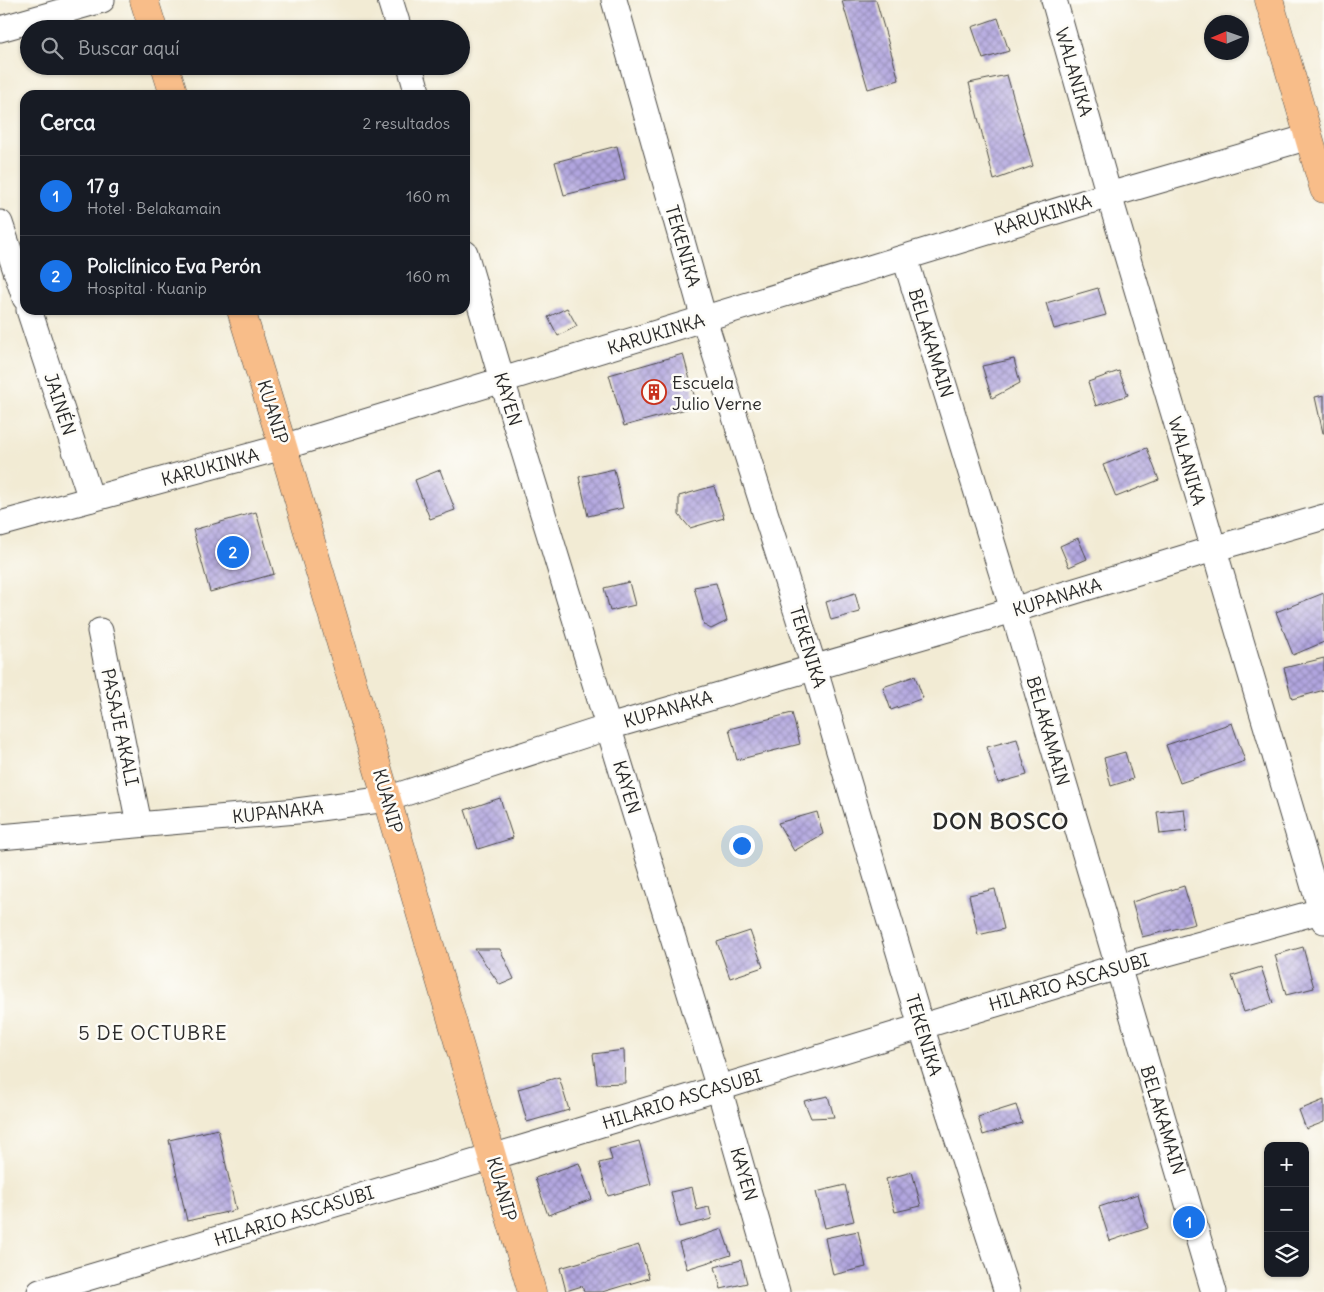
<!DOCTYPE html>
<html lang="es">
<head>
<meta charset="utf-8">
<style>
	:root { --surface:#171b24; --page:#20242c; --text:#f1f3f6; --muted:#9ea1a6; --line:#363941; --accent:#1a73e8 }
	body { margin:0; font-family:Delius,sans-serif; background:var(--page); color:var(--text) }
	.controls { position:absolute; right:15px; bottom:15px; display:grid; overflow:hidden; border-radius:10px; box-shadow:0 1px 4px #0004 }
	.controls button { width:45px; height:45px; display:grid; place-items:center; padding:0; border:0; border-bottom:1px solid var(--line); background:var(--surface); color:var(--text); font:25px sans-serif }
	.compass { position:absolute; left:1204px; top:15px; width:45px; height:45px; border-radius:50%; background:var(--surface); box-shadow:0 1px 4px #0004; rotate:268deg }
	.you { position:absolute; left:741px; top:845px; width:18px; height:18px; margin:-12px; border:4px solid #fff; border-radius:50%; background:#1a73e8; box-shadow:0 0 0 8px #1a73e833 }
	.badge { display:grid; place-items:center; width:32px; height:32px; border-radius:50%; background:var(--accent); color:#fff; font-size:16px; font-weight:700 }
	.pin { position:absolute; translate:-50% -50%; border:2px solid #fff; box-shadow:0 1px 5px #0006 }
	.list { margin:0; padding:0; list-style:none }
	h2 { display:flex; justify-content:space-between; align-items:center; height:65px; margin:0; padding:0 20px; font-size:21px }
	h2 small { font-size:16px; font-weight:400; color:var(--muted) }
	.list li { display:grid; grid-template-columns:32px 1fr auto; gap:15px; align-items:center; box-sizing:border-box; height:80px; padding:0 20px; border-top:1px solid var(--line) }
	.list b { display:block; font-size:19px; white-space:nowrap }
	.list p { margin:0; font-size:16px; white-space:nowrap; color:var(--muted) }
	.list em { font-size:16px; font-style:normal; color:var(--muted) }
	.icon { flex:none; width:28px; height:28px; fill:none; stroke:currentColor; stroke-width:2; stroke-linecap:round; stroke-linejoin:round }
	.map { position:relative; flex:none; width:1324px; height:1292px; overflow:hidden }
	.search { position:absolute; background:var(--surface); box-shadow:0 1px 4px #0004; left:20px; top:20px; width:450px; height:55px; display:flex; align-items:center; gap:12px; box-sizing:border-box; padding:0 18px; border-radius:28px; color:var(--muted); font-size:19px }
	.panel { position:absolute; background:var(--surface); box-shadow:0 1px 4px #0004; left:20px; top:90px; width:450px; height:225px; border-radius:15px }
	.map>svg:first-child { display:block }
</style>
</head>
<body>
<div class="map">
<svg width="1324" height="1292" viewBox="0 0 1324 1292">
	<defs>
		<pattern id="building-cross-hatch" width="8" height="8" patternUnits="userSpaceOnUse" patternTransform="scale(1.25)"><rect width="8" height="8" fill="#b1a5df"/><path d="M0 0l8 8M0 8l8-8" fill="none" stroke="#9087b5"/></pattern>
	</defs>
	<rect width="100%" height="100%" fill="#fdfcf7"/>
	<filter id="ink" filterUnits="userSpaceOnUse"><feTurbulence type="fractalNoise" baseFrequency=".02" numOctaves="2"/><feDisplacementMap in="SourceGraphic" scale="10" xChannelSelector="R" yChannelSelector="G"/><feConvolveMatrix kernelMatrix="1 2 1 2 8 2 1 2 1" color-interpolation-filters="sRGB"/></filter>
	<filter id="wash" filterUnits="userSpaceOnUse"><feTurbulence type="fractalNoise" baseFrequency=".0096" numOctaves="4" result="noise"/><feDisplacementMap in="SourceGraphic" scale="20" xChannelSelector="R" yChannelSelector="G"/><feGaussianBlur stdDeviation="1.12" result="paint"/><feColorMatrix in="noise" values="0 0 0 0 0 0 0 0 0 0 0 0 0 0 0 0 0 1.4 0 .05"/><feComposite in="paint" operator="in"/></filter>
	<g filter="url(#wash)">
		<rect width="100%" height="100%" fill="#f2ebd4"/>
		<g id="blocks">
			<g fill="url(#building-cross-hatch)">
				<path d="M847,0H876L899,80L868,89L842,1Z"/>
				<path d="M998,18L1009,51L983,59L972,27Z"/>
				<path d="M1007,75L1033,166L994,180L969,83Z"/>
				<path d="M617,146L625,180L564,195L555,162Z"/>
				<path d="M1098,288L1106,315L1054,329L1046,303Z"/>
				<path d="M567,308L577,326L558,336L548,317Z"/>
				<path d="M683,354L697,406L624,426L609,375Z"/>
				<path d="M1014,359L1020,383L992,398L982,366Z"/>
				<path d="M1119,371L1128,395L1096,406L1088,382Z"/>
				<path d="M1324,395V433H1323L1315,397Z"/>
				<path d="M1147,448L1159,480L1116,497L1103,465Z"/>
				<path d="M614,469L623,508L588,516L579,477Z"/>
				<path d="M440,470L455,510L430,519L415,480Z"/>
				<path d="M714,486L724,518L690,528L679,515V496Z"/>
				<path d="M256,512L274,574L210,592L193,530Z"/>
				<path d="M1078,538L1087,559L1069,567L1060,546Z"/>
				<path d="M629,582L635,605L610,611L604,588Z"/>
				<path d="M716,583L727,621L711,629L704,625L694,587Z"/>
				<path d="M855,593L860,612L831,620L826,602Z"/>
				<path d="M1324,593V642L1293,655L1276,612Z"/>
				<path d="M1324,658V690L1292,699L1284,668Z"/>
				<path d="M915,676L923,698L891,710L883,687Z"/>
				<path d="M792,713L800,744L737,760L729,729Z"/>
				<path d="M1232,723L1245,761L1180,783L1166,745Z"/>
				<path d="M1017,739L1027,775L998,783L987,747Z"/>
				<path d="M1125,752L1133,779L1111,786L1104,758Z"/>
				<path d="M500,798L513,838L478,849L465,810Z"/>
				<path d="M1184,809L1187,831L1160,834L1157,812Z"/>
				<path d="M817,812L823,834L794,851L778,823Z"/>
				<path d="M1184,886L1195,924L1142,937L1132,902Z"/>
				<path d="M995,889L1004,929L978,935L969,895Z"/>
				<path d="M750,931L763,967L730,978L717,942Z"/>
				<path d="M1303,947L1314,988L1286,995L1275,955Z"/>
				<path d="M475,949H500L514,979L500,985Z"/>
				<path d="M1261,967L1273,1003L1244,1012L1232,976Z"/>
				<path d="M624,1050L625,1083L597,1084L593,1054Z"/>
				<path d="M559,1077L569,1110L527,1122L518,1089Z"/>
				<path d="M828,1096L834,1117L811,1118L804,1101Z"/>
				<path d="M1324,1100V1122L1306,1129L1299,1110Z"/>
				<path d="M1016,1105L1022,1123L983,1135L978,1117Z"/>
				<path d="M218,1129L236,1210L187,1221L169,1140Z"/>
				<path d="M639,1141L651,1184L608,1196L599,1163L612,1160L609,1149Z"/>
				<path d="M579,1163L592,1199L548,1215L535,1178Z"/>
				<path d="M912,1172L921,1206L895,1212L886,1179Z"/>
				<path d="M845,1185L854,1221L825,1228L816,1192Z"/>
				<path d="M692,1187L697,1210L709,1207L712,1219L679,1227L671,1192Z"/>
				<path d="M1138,1194L1148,1228L1110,1241L1099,1207Z"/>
				<path d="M722,1229L731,1255L687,1269L679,1243Z"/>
				<path d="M858,1231L866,1267L833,1275L825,1238Z"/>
				<path d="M639,1245L649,1278L602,1292H584L582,1286L566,1291L560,1268Z"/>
				<path d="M741,1260L747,1283L721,1289L715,1267Z"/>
			</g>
		</g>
	</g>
	<g filter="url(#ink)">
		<use href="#blocks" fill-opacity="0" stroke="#494844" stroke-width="1"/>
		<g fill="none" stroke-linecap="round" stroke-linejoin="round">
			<defs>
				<g id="minor">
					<path d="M390,0L399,29"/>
					<path d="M614,0L704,319L814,667L921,1026L1007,1292"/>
					<path d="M1054,0L1109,195L1324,921"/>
					<path d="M0,29L102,0"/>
					<path d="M410,66L418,95"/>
					<path d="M0,223L25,298"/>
					<path d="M465,253L502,380L719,1088L777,1292"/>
					<path d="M905,258L1013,610L1214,1292"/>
					<path d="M29,310L91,499"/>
					<path d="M0,524L283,447L1109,195L1309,137"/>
					<path d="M100,631L139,824"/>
					<path d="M0,837L297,811L387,799L609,727L1013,610L1213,549L1324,517"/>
					<path d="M40,1292L529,1146L1117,967L1324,910"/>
				</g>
				<g id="major">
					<path d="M144,0L153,29"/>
					<path d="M1269,0L1324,189"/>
					<path d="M165,66L174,95"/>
					<path d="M241,310L283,447L532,1292"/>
				</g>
			</defs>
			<use href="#minor" stroke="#494844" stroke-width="27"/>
			<use href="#major" stroke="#494844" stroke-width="29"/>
			<use href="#minor" stroke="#fff" stroke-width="25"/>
			<use href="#major" stroke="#f8bd89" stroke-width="28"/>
		</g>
	</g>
	<defs>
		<symbol id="building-ring" viewBox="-11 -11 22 22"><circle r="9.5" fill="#fdfcf7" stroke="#c8321e" stroke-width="1.5"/><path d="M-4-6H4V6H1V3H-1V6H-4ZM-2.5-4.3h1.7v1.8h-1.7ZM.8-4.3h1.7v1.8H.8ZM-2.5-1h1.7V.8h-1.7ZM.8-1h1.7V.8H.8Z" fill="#c8321e"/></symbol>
	</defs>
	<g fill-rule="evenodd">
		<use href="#building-ring" x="640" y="378" width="28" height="28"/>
	</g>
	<g text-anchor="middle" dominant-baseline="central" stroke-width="5" stroke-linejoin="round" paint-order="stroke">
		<g font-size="18" fill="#2b2b2b" stroke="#fdfcf7">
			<text transform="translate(1074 72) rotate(74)">WALANIKA</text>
			<text transform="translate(1043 215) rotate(-17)">KARUKINKA</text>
			<text transform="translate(683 246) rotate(74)">TEKENIKA</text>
			<text transform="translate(656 334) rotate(-17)">KARUKINKA</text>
			<text transform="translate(931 343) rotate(73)">BELAKAMAIN</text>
			<text transform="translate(508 399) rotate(73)">KAYEN</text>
			<text transform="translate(60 404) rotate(72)">JAINÉN</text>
			<text transform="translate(273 412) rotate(73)">KUANIP</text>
			<text transform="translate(1187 461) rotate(74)">WALANIKA</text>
			<text transform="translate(210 467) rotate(-15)">KARUKINKA</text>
			<text transform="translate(1057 597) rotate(-17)">KUPANAKA</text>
			<text transform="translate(808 647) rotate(73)">TEKENIKA</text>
			<text transform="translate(668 709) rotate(-16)">KUPANAKA</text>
			<text transform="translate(120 727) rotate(78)">PASAJE AKALI</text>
			<text transform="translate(1048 731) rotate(74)">BELAKAMAIN</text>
			<text transform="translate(627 787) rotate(73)">KAYEN</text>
			<text transform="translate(388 801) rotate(74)">KUANIP</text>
			<text transform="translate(278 812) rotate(-6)">KUPANAKA</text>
			<text transform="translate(1069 982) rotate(-16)">HILARIO ASCASUBI</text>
			<text transform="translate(924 1035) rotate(73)">TEKENIKA</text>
			<text transform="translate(682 1099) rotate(-17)">HILARIO ASCASUBI</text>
			<text transform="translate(1163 1120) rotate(73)">BELAKAMAIN</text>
			<text transform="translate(744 1174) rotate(74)">KAYEN</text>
			<text transform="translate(502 1189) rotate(74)">KUANIP</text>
			<text transform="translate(294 1216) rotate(-17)">HILARIO ASCASUBI</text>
		</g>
		<g font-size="18" fill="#2b2b2b" stroke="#fdfcf7" text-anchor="start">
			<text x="672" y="382">Escuela<tspan x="672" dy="21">Julio Verne</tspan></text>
		</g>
		<g font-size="20" letter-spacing="1" fill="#2b2b2b" stroke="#fdfcf7">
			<text x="153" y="1032">5 DE OCTUBRE</text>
		</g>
		<g font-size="22" font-weight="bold" letter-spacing="1" fill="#2b2b2b" stroke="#fdfcf7">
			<text x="1001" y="821">DON BOSCO</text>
		</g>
	</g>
</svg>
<div class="controls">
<button>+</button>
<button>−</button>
<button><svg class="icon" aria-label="layers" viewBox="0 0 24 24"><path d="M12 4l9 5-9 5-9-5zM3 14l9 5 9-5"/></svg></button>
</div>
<svg class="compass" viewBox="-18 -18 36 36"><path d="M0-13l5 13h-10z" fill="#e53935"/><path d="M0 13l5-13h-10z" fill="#9ea1a6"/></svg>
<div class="you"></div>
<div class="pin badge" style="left:1189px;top:1222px">1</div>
<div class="pin badge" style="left:233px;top:552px">2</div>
<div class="search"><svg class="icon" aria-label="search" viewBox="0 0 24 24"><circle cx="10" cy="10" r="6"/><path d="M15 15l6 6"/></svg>Buscar aquí</div>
<section class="panel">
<h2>Cerca<small>2 resultados</small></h2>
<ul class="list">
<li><span class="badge">1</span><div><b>17 g</b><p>Hotel · Belakamain</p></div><em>160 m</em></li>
<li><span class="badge">2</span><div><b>Policlínico Eva Perón</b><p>Hospital · Kuanip</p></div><em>160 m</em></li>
</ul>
</section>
</div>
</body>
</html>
